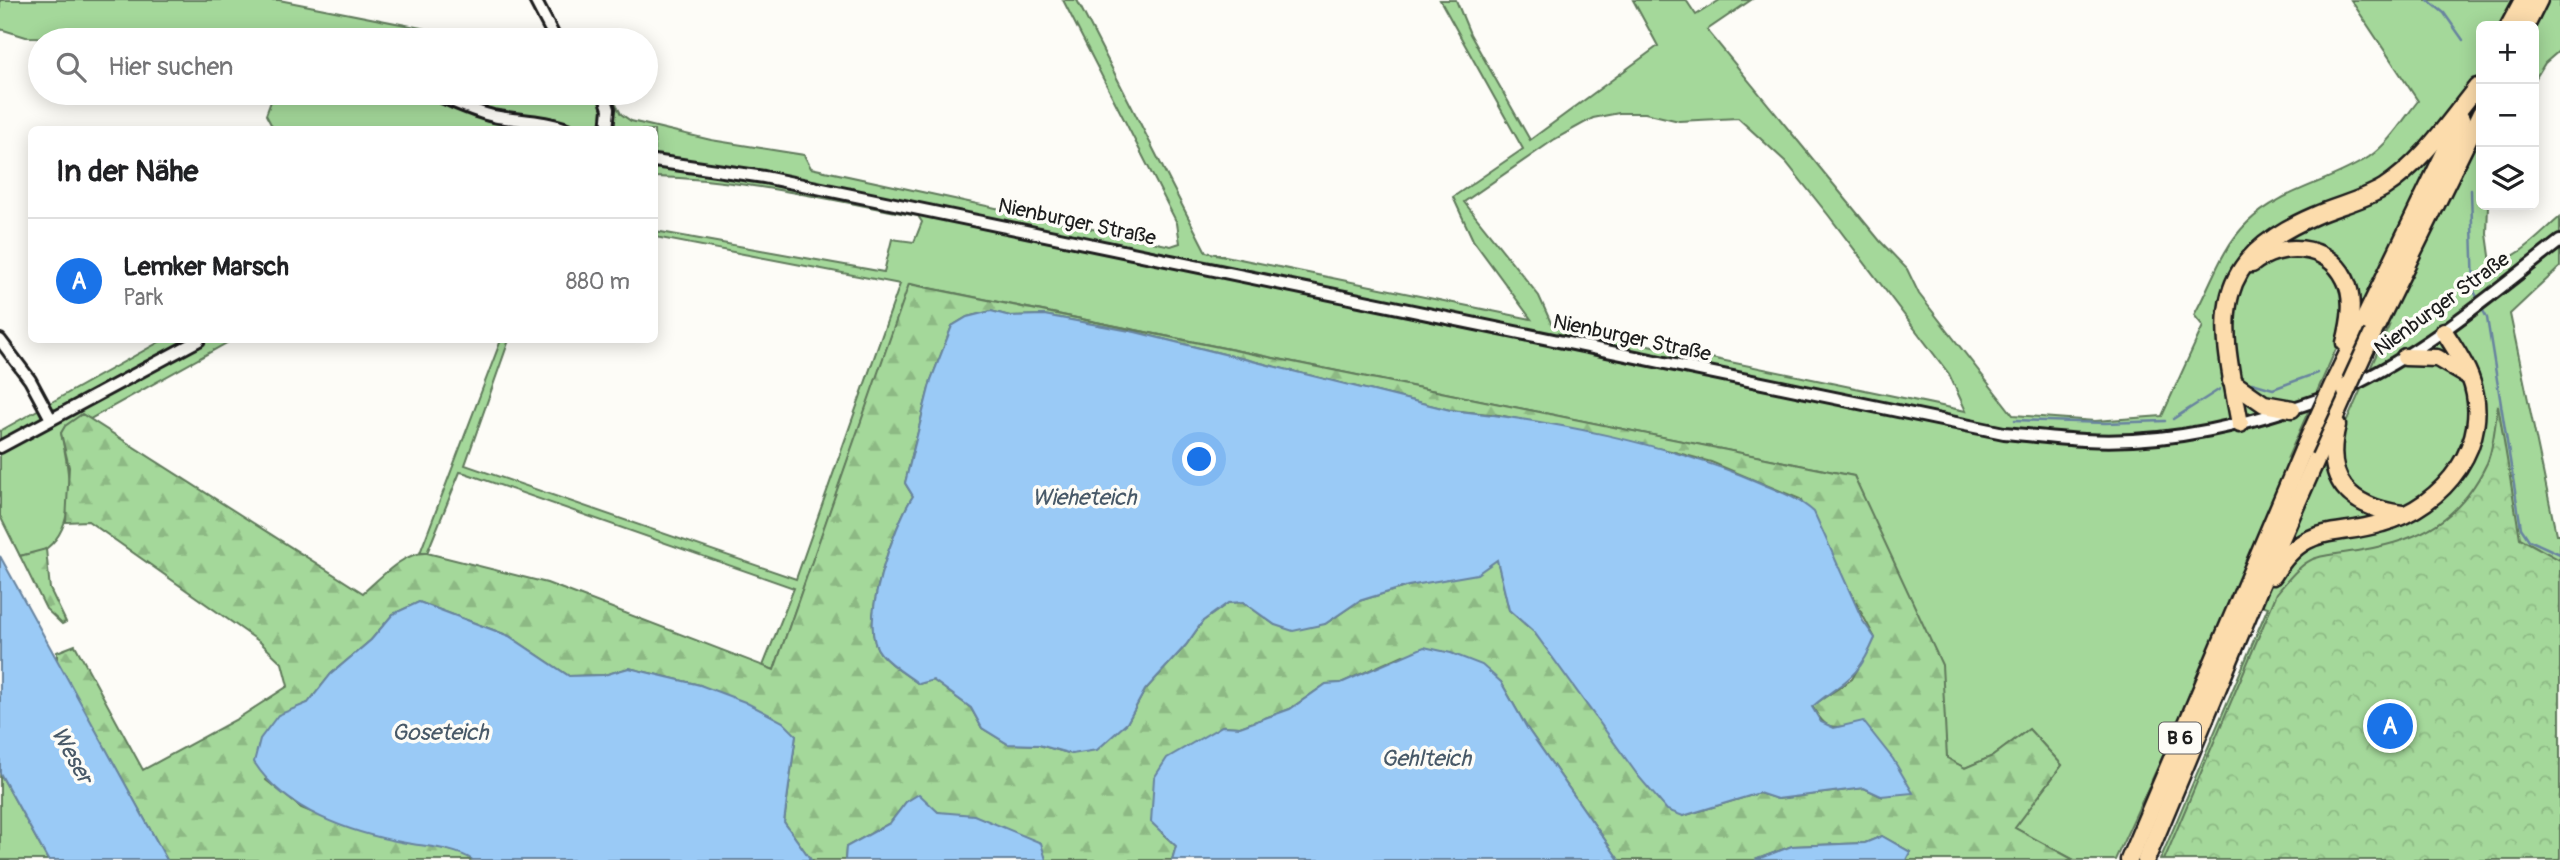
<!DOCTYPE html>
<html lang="de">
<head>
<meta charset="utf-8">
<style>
	:root { --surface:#fff; --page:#f6f6f6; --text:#202124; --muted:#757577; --line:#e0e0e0; --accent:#1a73e8 }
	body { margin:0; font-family:Pangolin,sans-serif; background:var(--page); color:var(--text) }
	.controls { position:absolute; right:21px; top:21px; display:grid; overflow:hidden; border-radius:10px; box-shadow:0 4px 18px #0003 }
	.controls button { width:63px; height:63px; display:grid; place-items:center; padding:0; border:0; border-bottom:2px solid var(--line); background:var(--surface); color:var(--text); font:35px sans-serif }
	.you { position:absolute; left:1200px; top:460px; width:24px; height:24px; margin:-18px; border:5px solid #fff; border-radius:50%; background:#1a73e8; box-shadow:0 0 0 10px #1a73e833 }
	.badge { display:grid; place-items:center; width:46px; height:46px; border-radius:50%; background:var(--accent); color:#fff; font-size:23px; font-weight:700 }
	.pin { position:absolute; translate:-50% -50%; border:4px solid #fff; box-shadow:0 2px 7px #0006 }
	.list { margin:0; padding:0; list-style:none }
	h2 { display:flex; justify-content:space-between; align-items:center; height:91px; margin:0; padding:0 28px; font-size:30px }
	h2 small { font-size:23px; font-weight:400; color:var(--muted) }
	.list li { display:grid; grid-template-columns:46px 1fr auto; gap:21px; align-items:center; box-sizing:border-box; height:126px; padding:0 28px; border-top:2px solid var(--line) }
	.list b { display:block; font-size:26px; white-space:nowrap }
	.list p { margin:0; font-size:23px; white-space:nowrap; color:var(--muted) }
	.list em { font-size:23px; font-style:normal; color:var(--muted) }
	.icon { flex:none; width:38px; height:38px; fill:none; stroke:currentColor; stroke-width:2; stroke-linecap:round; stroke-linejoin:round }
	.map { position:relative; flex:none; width:2560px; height:860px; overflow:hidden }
	.search { position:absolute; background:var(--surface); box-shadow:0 4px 18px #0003; left:28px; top:28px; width:630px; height:77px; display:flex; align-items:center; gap:18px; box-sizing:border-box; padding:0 24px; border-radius:38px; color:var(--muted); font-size:26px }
	.panel { position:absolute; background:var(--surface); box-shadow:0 4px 18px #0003; left:28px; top:126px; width:630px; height:217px; border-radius:10px }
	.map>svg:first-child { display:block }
</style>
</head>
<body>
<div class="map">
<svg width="2560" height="860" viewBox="0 0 2560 860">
	<defs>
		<pattern id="forest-firs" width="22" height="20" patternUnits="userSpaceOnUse" patternTransform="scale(1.75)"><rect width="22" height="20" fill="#a4d89a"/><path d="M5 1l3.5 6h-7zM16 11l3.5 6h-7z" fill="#8db984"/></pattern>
		<pattern id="park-crowns" width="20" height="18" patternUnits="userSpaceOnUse" patternTransform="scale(1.75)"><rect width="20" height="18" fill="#a4d89a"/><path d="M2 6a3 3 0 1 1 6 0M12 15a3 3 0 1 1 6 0" fill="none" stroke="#8db984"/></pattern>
	</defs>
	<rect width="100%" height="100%" fill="#fdfcf7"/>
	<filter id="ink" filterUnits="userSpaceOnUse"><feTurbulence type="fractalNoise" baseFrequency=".0143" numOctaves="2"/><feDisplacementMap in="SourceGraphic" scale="14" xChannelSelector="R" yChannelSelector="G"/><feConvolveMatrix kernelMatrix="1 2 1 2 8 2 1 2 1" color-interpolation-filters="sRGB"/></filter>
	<g filter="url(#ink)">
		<g fill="#a4d89a" stroke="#607a5b" stroke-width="2" fill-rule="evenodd">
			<path d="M0,0H279L431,30L436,40L26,37L0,29Z"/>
			<path d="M1063,0H1077L1206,252L1531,319L1473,240L1453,197L1523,149L1440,0H1456L1470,34L1530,140L1658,46L1633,0H1686L1696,15L1720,0H1751L1707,30L1880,241L1907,269L1919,294L2013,415L2095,421L2162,416L2203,326L2194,315C2212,283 2220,250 2247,223C2281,189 2330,183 2369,157C2389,143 2403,120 2418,101L2351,0H2560V50L2545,63L2534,81V26H2481V205H2488L2487,234L2491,263C2515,263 2542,232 2560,217V267L2510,314L2556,534H2560V860H2160L2268,607L2236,597L2115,860H2074L2014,828L2062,765L2029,729L1993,756L1965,768L1947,759L1944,727L1854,476L910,284L774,670L763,666L794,588L465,473L460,472L427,553H420L501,340H509L465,465L796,579L900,284L655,237V231L884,272L892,239L914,242L922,222L918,216C831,200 743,179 655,177L654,130H274L266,115L274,93H558L573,97L572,93H610L621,114L631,121L711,140L804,155L811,168L1171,246L1180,243L1177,223ZM1619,113H1645L1679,121L1738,118L1786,162L1829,216L1949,374L1966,411L1552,325L1539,296L1464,202L1555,139L1593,118ZM2389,326L2342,432L2288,457L2336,349Z"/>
			<path d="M163,340H232L90,419L82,415L61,433C69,468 79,523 47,548C41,553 28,554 20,556L0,516V431Z"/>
			<path d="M0,773L48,860H0Z"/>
		</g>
		<g fill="url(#forest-firs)" stroke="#607a5b" stroke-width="2" fill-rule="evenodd">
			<path d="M909,284L1854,476L1942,665L1947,758L1965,768L1993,756L2029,729L2062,765L2015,828L2074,860H1906L1910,852L1882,836L1865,843L1792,846L1755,860H1619L1527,728L1501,682L1403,655L1341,683L1326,684L1290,709L1240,727L1222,726L1205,738L1162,833L1176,846L1172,860H1046L1040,843L1001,828L938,812L928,805L906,802L890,823L846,847L845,860H811L784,822L796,735L700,685L629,668L604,675L569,676L509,636L419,602L393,614L371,640L331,674L308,703L278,716L266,780L301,808L338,823L462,853L473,860H167L57,661V652L75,645L143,770L237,719L288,686L282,663L260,642L88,521L66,522L69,467L61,433L65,426L82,414L363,593C379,579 404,551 427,553L547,583L774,670ZM991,311L1010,316L1044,315L1135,332L1450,410L1499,415L1671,451L1711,462L1800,499L1875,638L1852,679L1812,706C1821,722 1827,730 1846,726L1881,796L1864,788L1778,799L1759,793L1683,816L1534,632L1509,610L1497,559L1359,601L1325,624L1275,625L1243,602L1228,603L1203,621L1186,645L1145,690L1127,723L1072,754L1039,745L1008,744L982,728L971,708L933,680L919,684C907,675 891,666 881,654C856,626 895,524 913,496L905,483L931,380L952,326L967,317Z"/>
			<path d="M46,549L50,589L66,622L62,624L46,609L20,556Z"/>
		</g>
		<path fill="url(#park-crowns)" stroke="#607a5b" stroke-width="2" d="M2498,405L2520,538L2560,560V860H2164L2277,593C2311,550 2313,559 2362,550C2421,540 2460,520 2487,463C2494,446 2495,423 2498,405Z"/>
		<g fill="#9acaf6" stroke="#68849f" stroke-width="2">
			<path d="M991,311L1010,316L1044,315L1135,332L1450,410C1550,420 1665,443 1758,482C1778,491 1797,497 1814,512L1863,621L1875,638C1857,681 1844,680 1812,707L1821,722L1834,728L1863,721L1893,759L1913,793L1881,796L1864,788L1777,799L1759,793L1683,816L1667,810L1639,777L1534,632L1509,610L1497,560L1477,574L1408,586L1359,601L1325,624L1293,631L1275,625L1243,602L1228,603L1203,621L1186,645L1145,690L1127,723L1097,750L1072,754L1039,745L1008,744L982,728L971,708L933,680L919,684C907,675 891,666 881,654C856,626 895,524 913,496L905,483L931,380L952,326L967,317Z"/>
			<path d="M0,556L167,860H48L0,773Z"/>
			<path d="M419,602L509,636L569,676L604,675L629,668L700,685L745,702L783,722L796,735L784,822L811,860H473C454,848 429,847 406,843C351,833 285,811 254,762L260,739L278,715L308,703L331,674L371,640L393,614Z"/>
			<path d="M1424,647L1451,653L1482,665L1501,682L1527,728L1619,860H1172L1176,846L1151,822L1154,778L1167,758L1222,726L1240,727L1290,709L1326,684L1341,683Z"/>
			<path d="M919,794L938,812L974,815L1041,843L1046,860H845L846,847L890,823L906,802Z"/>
			<path d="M1882,836L1910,852L1906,860H1755L1792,846L1865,843Z"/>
		</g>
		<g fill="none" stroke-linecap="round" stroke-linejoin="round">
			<g stroke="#68849f" stroke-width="2.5">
				<path d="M2428,0L2444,13L2463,40"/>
				<path d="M2471,190L2474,291L2479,301"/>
				<path d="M2481,307L2487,318L2521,528L2529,540L2560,554"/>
				<path d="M2252,383L2273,389L2317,373"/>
				<path d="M2173,419L2220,389"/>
				<path d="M2015,420L2105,423L2165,421"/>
			</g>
			<defs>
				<g id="minor">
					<path d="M535,0L556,40"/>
					<path d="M431,93C451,100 472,111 493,116C518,121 545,120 569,130"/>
					<path d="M604,93L609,109L607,130"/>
					<path d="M654,161L764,177L2004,433C2031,435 2057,439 2084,440C2168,445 2251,424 2329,396"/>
					<path d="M0,340L30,380L51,419"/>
					<path d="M2347,388C2426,351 2492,294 2560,241"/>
					<path d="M0,447L199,340"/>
				</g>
				<g id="highway">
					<path d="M2509,26L2523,0"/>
					<path d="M2526,26L2539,0"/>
					<path d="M2252,264C2280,241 2327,243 2345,279C2355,298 2350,323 2345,343"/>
					<path d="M2373,333L2481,113"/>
					<path d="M2405,357L2437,358L2468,376"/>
					<path d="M2335,380L2461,119"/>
					<path d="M2231,381L2264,404L2292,409"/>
					<path d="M2240,424C2222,325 2203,264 2314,216C2336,206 2361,201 2383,188C2422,163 2449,122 2477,87"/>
					<path d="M2337,425C2323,480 2349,507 2402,514"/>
					<path d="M2273,576C2305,522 2333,538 2382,523C2444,506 2495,442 2470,377C2464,361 2453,346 2444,331"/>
					<path d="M2129,860L2303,450"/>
					<path d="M2146,860L2259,589L2346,392"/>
				</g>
			</defs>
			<use href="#minor" stroke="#1c1c1c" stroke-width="16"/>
			<use href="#highway" stroke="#1c1c1c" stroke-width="21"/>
			<use href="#minor" stroke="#fdfcf7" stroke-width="10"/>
			<use href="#highway" stroke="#fcdcac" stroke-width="16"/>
			<defs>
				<g id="highway-bridge">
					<path d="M2346,392L2373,333"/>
					<path d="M2303,450L2335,380"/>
				</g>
			</defs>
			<use href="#highway-bridge" stroke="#1c1c1c" stroke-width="21" stroke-linecap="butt"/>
			<use href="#highway-bridge" stroke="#fcdcac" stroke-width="16"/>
		</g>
	</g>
	<g text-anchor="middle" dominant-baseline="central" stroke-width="7" stroke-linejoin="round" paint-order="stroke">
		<rect fill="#fdfcf7" stroke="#605f5e" stroke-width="2" x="2159" y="722.5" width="42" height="31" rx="5"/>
		<g font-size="19" font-weight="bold" fill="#1c1c1c">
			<text x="2180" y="738">B 6</text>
		</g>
		<g font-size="21" fill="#1c1c1c" stroke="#fdfcf7">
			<text transform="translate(1077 222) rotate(12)">Nienburger Straße</text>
			<text transform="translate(2442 304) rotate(-36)">Nienburger Straße</text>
			<text transform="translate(1632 338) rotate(12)">Nienburger Straße</text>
		</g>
		<g font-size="23" font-style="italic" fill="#485968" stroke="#fdfcf7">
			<text x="1084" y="497">Wieheteich</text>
			<text x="440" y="732">Goseteich</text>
			<text transform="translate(72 755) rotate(61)">Weser</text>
			<text x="1426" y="758">Gehlteich</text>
		</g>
	</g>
</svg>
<div class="controls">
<button>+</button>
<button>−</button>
<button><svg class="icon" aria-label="layers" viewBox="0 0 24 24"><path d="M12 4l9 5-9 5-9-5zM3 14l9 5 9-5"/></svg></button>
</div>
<div class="you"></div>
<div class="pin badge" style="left:2390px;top:726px">A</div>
<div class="search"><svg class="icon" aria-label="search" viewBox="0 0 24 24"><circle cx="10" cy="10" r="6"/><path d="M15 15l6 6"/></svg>Hier suchen</div>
<section class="panel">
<h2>In der Nähe<small></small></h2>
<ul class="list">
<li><span class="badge">A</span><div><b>Lemker Marsch</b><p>Park</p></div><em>880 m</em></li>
</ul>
</section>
</div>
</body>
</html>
